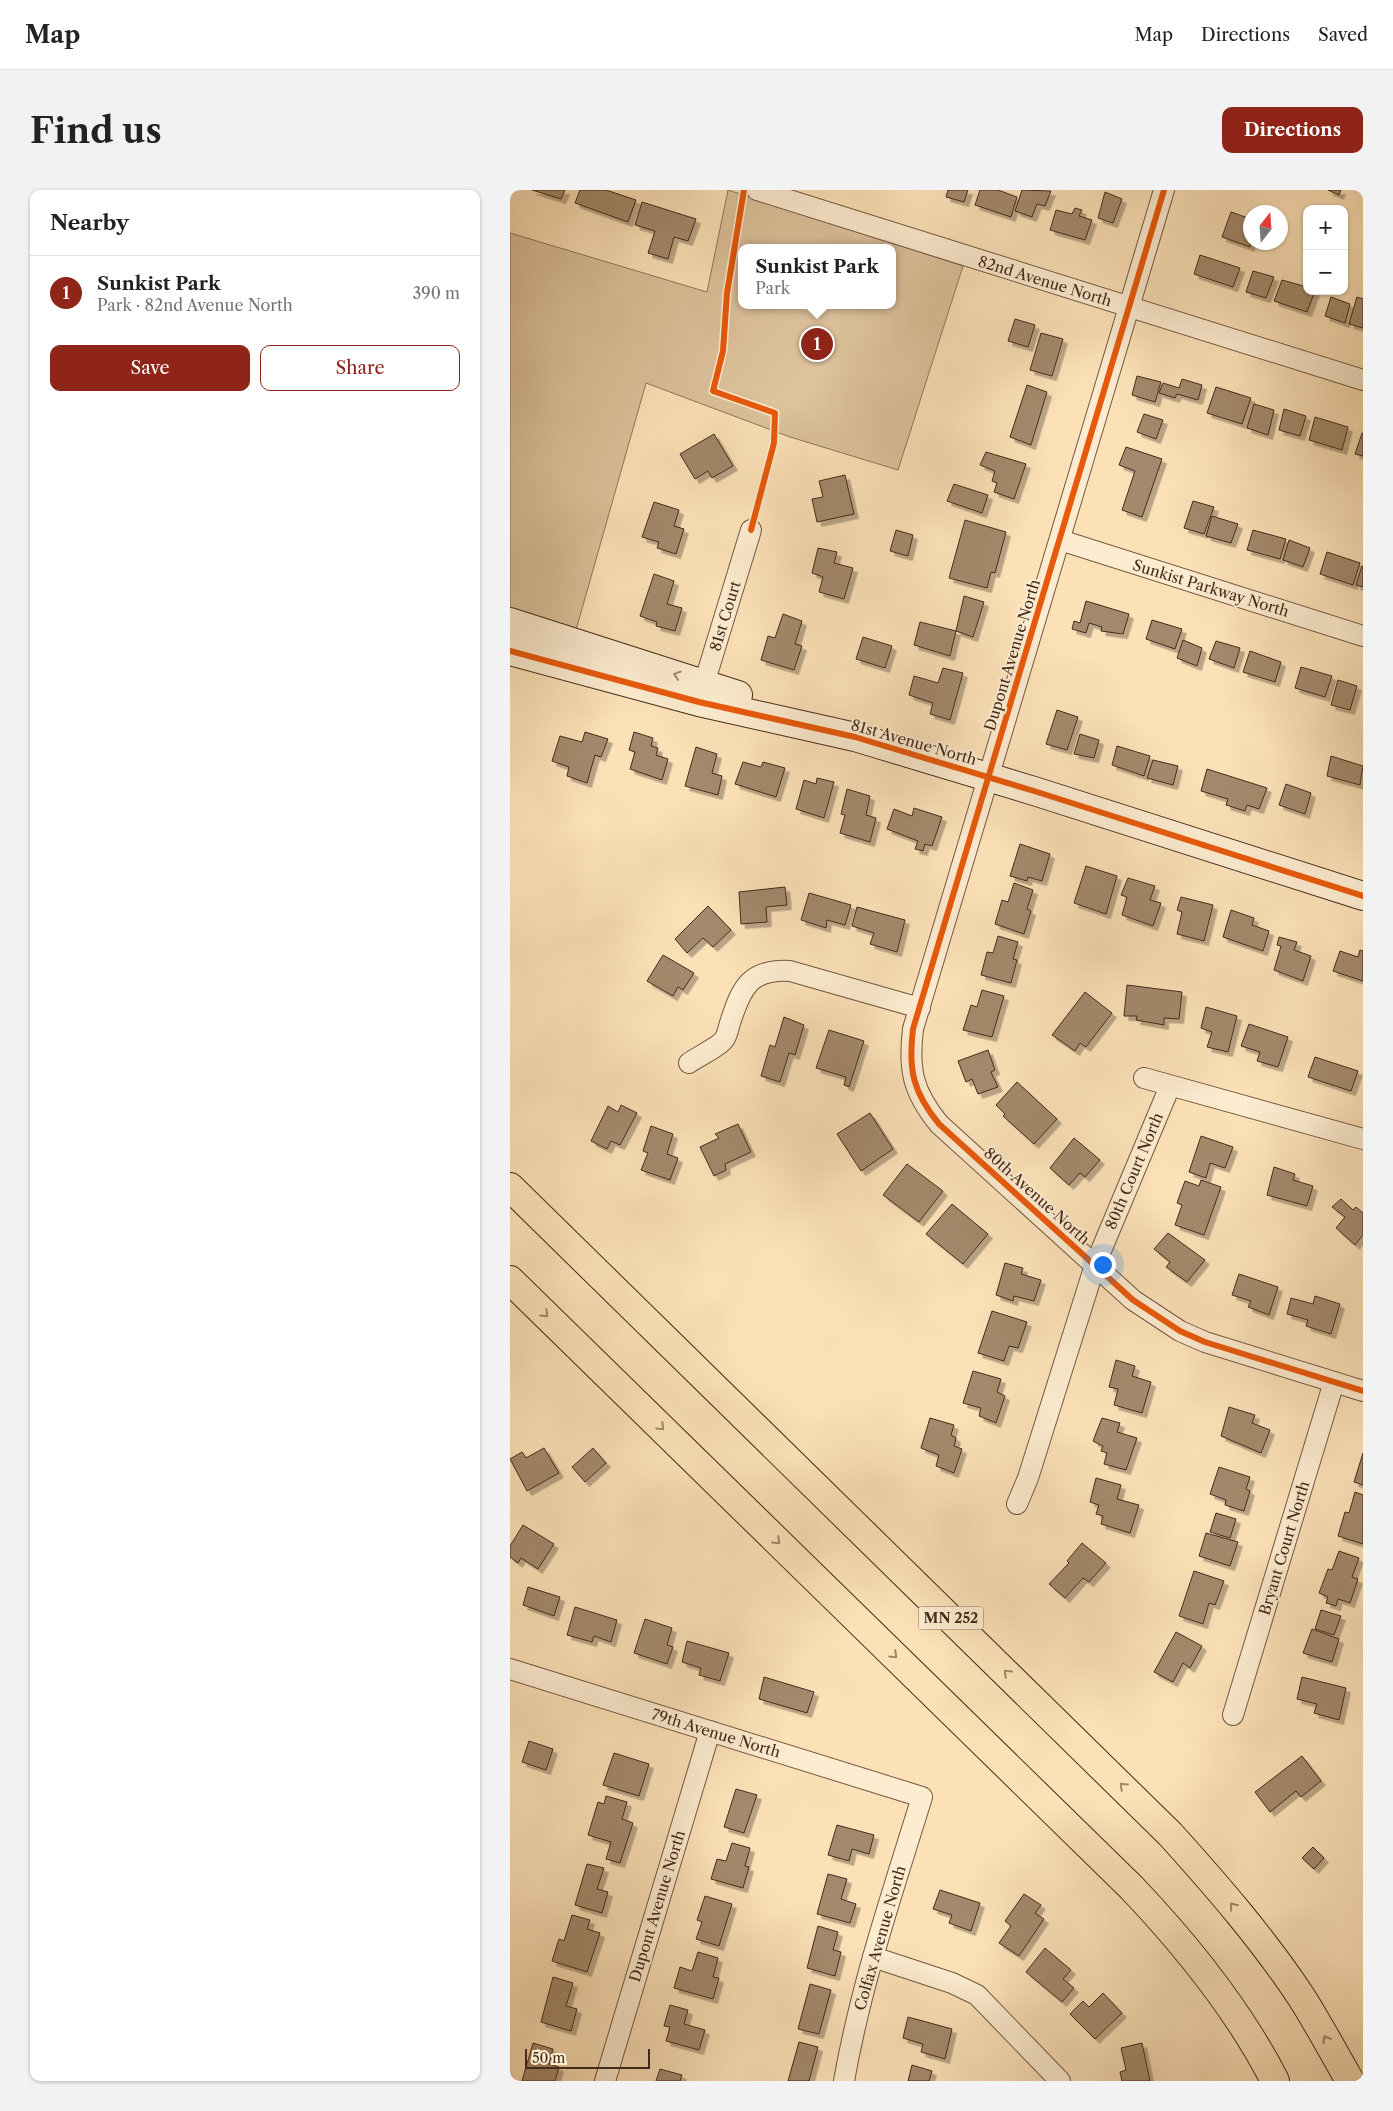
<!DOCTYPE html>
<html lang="en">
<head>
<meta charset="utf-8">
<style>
	:root { --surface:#fff; --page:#f2f2f2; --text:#222; --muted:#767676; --line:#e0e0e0; --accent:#8f2418 }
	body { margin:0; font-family:"Libre Caslon Text",serif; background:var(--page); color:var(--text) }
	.controls { position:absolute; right:15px; top:15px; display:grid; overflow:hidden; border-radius:10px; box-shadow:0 1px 4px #0004 }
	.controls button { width:45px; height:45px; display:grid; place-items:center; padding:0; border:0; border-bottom:1px solid var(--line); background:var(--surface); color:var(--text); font:25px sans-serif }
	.compass { position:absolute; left:733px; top:15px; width:45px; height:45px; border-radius:50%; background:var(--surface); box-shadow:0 1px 4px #0004; rotate:17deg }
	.scale { position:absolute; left:15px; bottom:12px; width:125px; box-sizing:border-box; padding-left:5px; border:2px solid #442a1b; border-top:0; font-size:14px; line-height:18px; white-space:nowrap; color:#442a1b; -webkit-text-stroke:4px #fdecd0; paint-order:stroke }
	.you { position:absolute; left:592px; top:1074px; width:18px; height:18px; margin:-12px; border:4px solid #fff; border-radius:50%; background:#1a73e8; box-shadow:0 0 0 8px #1a73e833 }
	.badge { display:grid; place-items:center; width:32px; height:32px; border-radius:50%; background:var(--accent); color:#fff; font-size:16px; font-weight:700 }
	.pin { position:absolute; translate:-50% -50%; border:2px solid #fff; box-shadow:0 1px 5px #0006 }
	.popup { position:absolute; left:228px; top:54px; width:158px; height:65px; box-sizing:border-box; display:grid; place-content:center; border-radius:10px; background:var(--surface); filter:drop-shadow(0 1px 4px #0005); font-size:16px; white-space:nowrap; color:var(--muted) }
	.popup b { font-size:19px; color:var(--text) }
	.popup::after { content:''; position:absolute; left:50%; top:100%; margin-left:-10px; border:10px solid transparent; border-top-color:var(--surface) }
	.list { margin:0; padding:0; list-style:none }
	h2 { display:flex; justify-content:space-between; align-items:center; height:65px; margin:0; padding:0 20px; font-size:21px }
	h2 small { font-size:16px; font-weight:400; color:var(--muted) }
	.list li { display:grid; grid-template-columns:32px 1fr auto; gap:15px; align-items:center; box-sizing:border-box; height:75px; padding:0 20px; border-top:1px solid var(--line) }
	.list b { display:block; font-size:19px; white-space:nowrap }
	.list p { margin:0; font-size:16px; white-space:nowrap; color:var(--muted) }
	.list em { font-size:16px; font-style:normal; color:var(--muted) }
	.actions { display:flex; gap:10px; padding:15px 20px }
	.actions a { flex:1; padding:11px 0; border:1px solid var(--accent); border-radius:10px; text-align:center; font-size:18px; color:var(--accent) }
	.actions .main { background:var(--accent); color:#fff }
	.map { position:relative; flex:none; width:853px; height:1891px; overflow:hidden; border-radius:10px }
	header { display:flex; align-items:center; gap:30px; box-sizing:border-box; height:70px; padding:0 25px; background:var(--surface); border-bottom:1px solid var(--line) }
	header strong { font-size:24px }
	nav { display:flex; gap:28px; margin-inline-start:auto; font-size:18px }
	.intro { display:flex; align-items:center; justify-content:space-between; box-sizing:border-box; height:120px; padding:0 30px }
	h1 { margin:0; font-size:35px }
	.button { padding:12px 22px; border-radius:10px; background:var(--accent); color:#fff; font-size:18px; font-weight:700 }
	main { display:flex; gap:30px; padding:0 30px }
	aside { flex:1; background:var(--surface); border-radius:10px; box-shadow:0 1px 4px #0004 }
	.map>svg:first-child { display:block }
</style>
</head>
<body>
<header>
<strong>Map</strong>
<nav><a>Map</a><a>Directions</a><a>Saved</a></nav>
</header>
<div class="intro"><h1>Find us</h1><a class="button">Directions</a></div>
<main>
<aside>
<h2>Nearby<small></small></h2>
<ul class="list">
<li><span class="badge">1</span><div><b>Sunkist Park</b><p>Park · 82nd Avenue North</p></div><em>390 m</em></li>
</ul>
<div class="actions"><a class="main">Save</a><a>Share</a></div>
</aside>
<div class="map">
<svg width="853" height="1891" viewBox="0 0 853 1891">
	<defs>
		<filter id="shadow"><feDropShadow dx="4.5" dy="4.5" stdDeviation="0" flood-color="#0004"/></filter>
	</defs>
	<rect width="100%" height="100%" fill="#fce1b7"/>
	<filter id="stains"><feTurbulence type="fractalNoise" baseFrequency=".004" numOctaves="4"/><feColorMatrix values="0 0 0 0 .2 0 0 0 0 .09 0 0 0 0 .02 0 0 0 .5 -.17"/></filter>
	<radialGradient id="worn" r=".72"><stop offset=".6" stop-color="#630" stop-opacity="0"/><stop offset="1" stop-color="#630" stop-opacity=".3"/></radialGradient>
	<path fill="#ddc29c" stroke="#90765c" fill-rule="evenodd" d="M218,0L453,76L388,280L280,247L136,193L64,447L0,427V43L197,102ZM232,58H382V115H232Z"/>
	<g fill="#a4896c" stroke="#442a1b" filter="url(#shadow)">
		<path d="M22,0H55L51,9Z"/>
		<path d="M70,0H96L126,10L118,32L65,13Z"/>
		<path d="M438,0H458L454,12L436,7Z"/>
		<path d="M470,0H488L507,7L501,27L465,15Z"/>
		<path d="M512,0L541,1L535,16L527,14L522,27L505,21Z"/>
		<path d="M818,0H831L829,5Z"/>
		<path d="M595,2L612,9L603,33L588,28Z"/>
		<path d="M132,12L186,29L178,51L164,47L158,69L138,63L145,41L125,35Z"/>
		<path d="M565,18L572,20L569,26L582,30L575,50L540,40L546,20L562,24Z"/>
		<path d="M721,22L741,29L740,57L712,47Z"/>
		<path d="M690,65L730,78L723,97L684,84Z"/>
		<path d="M743,81L764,87L756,108L736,102Z"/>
		<path d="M772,90L797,97V101H805L797,122L764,111Z"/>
		<path d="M821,107L840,114L835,133L815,126Z"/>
		<path d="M847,107L853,109V138L839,134Z"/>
		<path d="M505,129L525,135L518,157L498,151Z"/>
		<path d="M531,143L553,149L542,186L520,180Z"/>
		<path d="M627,186L651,192L645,212L622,205Z"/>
		<path d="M672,189L692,195L688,210L667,204L665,208L649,203L653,193L669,198Z"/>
		<path d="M517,195L537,202L521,255L500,247Z"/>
		<path d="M706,197L741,208L732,234L697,223Z"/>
		<path d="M744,214L764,220L758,245L737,238Z"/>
		<path d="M774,219L796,226L790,246L769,240Z"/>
		<path d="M634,224L653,230L646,249L627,242Z"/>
		<path d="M805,227L838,237L832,260L799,250Z"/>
		<path d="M852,243H853V266L845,264Z"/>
		<path d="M204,244L223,276L202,288L198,281L185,289L170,264Z"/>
		<path d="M616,257L652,269L632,327L612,320L625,281L609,275Z"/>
		<path d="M476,262L516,274L504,309L484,302L487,293L482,291L485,281L470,275Z"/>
		<path d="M335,285L344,324L307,332L302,309L313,307L309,291Z"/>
		<path d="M444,294L478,305L472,323L437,311Z"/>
		<path d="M683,311L704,317L694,344L674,338Z"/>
		<path d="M144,312L169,320L164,336L174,339L166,364L147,358L149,352L132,347Z"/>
		<path d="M702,326L728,334L721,353L696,346Z"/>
		<path d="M455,330L496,342L485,383L481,382L477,398L439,388Z"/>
		<path d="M386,340L403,345L398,366L380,361Z"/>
		<path d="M743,340L776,349L770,369L737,360Z"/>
		<path d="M779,350L800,358L793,377L773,370Z"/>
		<path d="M308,358L327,362L324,373L343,378L334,409L309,402L313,387L302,383Z"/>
		<path d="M817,362L850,373L843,395L810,384Z"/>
		<path d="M852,376H853V397L846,395Z"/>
		<path d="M144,384L164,391L157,414L172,418L165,441L146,436L147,432L130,426Z"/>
		<path d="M454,406L474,412L463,447L446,441Z"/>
		<path d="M576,411L619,424L613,444L591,441L592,437L579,433L576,443L562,439L564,431L570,433Z"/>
		<path d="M273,424L292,431L285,454L292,456L284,480L251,470L258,446L265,448Z"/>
		<path d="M642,430L672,439L665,459L636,449Z"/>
		<path d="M410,432L446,441L440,466L404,455Z"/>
		<path d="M353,447L382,456L375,478L346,469Z"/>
		<path d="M673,450L692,458L687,476L667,468Z"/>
		<path d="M706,451L730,458L724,478L699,469Z"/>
		<path d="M740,461L771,472L765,492L733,482Z"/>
		<path d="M791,477L822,486L815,507L785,498Z"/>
		<path d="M433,478L453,483L440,530L420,524L423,513L399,505L404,486L428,493Z"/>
		<path d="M828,490L847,496L840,520L821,515Z"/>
		<path d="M547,520L568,527L557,560L536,554Z"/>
		<path d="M75,542L98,549L91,567L85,565L77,593L57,586L59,577L42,571L50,546L72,552Z"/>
		<path d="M124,542L143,548L141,556L148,558L146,565L158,569L152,590L120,579L125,562L119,560Z"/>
		<path d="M570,544L589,550L584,568L564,564Z"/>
		<path d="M607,556L640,566L634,586L602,575Z"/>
		<path d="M186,557L207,564L202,583L212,586L208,605L175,596Z"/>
		<path d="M821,566L853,576L850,595L817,586Z"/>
		<path d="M643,570L668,576L663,595L637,588Z"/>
		<path d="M233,572L251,577L253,572L275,578L266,607L225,594Z"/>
		<path d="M697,579L757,598L749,619L737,615L735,621L716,615L718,609L691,601Z"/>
		<path d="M307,588L324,592L314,628L286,619L294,590L306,594Z"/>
		<path d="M776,594L801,603L795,624L769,615Z"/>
		<path d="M337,599L360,606L356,625L366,628L360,652L330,643L335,625L331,624Z"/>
		<path d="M404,618L432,627L422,656L415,654L413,661L405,659L408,651L377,639L384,619L402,626Z"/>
		<path d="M510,654L540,664L532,691L518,687L517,691L500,686Z"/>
		<path d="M576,676L607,686L596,724L564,713Z"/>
		<path d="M618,688L645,696L640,710L651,713L643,736L612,725L617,707L611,705Z"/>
		<path d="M504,693L523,700L517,719L521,721L514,744L485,734L492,710L498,712Z"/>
		<path d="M275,697L277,715L256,717L257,732L231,734L229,702Z"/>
		<path d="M299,703L341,715L335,735L317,730L316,738L291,730Z"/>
		<path d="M671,707L703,715L694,751L667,744L672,722L667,720Z"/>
		<path d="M198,716L221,740L203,757L193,748L177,763L165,749Z"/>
		<path d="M347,717L395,730L387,762L360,754L364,743L342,736Z"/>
		<path d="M721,720L744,728L742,735L759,741L753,761L713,747Z"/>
		<path d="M488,746L508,752L503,769L507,770L501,793L471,785L477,762L483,763Z"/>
		<path d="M769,747L787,752L784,760L801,766L793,791L764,780L771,756L767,755Z"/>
		<path d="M850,760L853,761V791L823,781L830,761L848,767Z"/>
		<path d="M153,765L184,783L173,800L168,797L163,806L137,791Z"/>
		<path d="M617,795L672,802L669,829L654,828V835L626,830L627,826H614Z"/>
		<path d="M472,800L494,806L482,847L453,840L461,815L467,817Z"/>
		<path d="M575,802L602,823L576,857L570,853L565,861L542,845Z"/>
		<path d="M696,817L727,826L718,862L697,857L702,842L691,838Z"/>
		<path d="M274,827L294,835L285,865L279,863L270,892L251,886L260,855L265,857Z"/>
		<path d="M739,834L778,847L768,877L747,871L750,862L731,856Z"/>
		<path d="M319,840L354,851L339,897L334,895L336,887L306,878Z"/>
		<path d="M478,860L485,880L481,882L488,897L468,904L462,889L456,892L448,871Z"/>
		<path d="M805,867L848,881L841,901L798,887Z"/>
		<path d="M507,892L547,929L524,954L493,926L495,924L486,915Z"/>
		<path d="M111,915L127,923L110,955L101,951L97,959L81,951L98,916L108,922Z"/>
		<path d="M360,923L383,959L351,981L327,944Z"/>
		<path d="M228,934L241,962L215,974L216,980L204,986L190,957L209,948L205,944Z"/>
		<path d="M141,936L163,944L157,964L168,968L160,990L131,980L138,963L133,961Z"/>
		<path d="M691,946L723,957L715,978L700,973L696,988L679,982Z"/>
		<path d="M564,948L590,970L575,987L570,983L559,995L540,978Z"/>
		<path d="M397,974L433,1001L409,1032L373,1005Z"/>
		<path d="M764,977L785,984L783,990L803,996L797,1016L757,1005Z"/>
		<path d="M691,990L711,997L694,1045L665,1035L672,1015L667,1013L675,991L689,996Z"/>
		<path d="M831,1009L843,1020L846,1017L853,1023V1045L845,1055L826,1038L835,1027L822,1017Z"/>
		<path d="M442,1014L478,1044L453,1074L416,1044Z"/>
		<path d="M658,1043L695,1070L677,1092L656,1077L660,1072L644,1059Z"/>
		<path d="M495,1073L513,1078L511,1084L531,1090L524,1111L504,1106L503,1111L486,1105Z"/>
		<path d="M729,1084L768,1097L759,1125L738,1117L741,1111L722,1105Z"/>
		<path d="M805,1106L830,1114L821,1144L796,1136L798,1130L777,1124L781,1108L803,1114Z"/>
		<path d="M482,1121L517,1132L508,1158L499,1156L494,1171L468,1163Z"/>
		<path d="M606,1170L625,1176L622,1186L641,1192L632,1223L604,1215L608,1199L599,1197Z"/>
		<path d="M463,1181L491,1189L487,1202L495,1206L486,1233L469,1226L471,1218L453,1213Z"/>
		<path d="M719,1217L745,1225L742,1233L760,1240L751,1263L711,1246Z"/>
		<path d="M420,1228L444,1235L441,1245L446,1248L444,1256L452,1259L444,1283L426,1276L429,1265L411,1258Z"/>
		<path d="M592,1228L610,1233L607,1242L627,1248L616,1280L594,1274L597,1263L591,1261L593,1256L583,1251Z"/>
		<path d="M34,1258L49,1283L17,1301L0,1269L12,1262L16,1268Z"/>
		<path d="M83,1258L96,1273L75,1292L62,1277Z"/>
		<path d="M853,1263V1295L844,1292Z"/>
		<path d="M709,1277L740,1287L736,1299L740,1301L734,1321L715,1315L716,1310L700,1304Z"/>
		<path d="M586,1288L611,1295L607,1309L629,1315L620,1343L591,1334L593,1326L586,1324L589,1315L580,1312Z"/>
		<path d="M845,1302L853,1305V1354L828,1346L835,1322L839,1323Z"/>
		<path d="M706,1323L726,1329L720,1348L700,1342Z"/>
		<path d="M13,1335L44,1354L28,1379L11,1368L8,1373L0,1367V1356Z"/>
		<path d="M696,1343L728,1352L720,1376L689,1366Z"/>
		<path d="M572,1353L596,1373L579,1392L573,1388L555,1408L539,1394L559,1373L557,1371Z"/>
		<path d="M829,1361L849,1368L842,1387L848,1389L840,1413L828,1409L826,1416L816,1413L818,1407L809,1403L818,1379L822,1380Z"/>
		<path d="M684,1381L714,1391L705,1415L699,1413L693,1434L669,1426Z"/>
		<path d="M18,1397L50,1407L44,1426L13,1415Z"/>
		<path d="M65,1417L107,1430L101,1452L84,1446L82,1452L57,1445Z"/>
		<path d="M811,1420L831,1426L824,1445L805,1439Z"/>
		<path d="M135,1429L162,1438L157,1455L163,1457L157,1474L124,1463Z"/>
		<path d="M802,1439L829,1449L822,1472L793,1463Z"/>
		<path d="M666,1442L692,1456L680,1478L673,1473L663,1492L644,1482Z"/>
		<path d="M177,1451L219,1463L210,1491L189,1485L191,1478L172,1472Z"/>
		<path d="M254,1487L304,1502L297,1523L249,1509Z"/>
		<path d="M792,1487L836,1498L829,1530L804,1523L807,1514L787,1509Z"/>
		<path d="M19,1551L43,1559L36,1580L12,1572Z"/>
		<path d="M104,1563L139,1574L129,1606L93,1595Z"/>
		<path d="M792,1566L811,1591L791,1607L786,1601L760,1622L745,1602Z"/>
		<path d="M226,1599L247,1605L234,1643L214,1637Z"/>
		<path d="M96,1606L117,1612L112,1629L123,1633L110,1673L96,1669L101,1652L78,1645L88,1612L94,1614Z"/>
		<path d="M327,1635L364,1645L359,1664L342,1659L339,1671L318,1665Z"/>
		<path d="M222,1653L240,1658L235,1676L239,1677L233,1698L201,1689L207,1669L216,1671Z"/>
		<path d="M803,1657L814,1668L804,1679L792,1668Z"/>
		<path d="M77,1674L94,1678L87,1699L98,1702L92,1723L65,1715Z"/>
		<path d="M318,1684L337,1689L331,1709L346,1714L340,1733L307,1724Z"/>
		<path d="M430,1700L470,1713L461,1741L439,1733L442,1725L423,1719Z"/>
		<path d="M514,1704L531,1715L525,1723L534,1729L509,1766L489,1753L501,1736L495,1731Z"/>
		<path d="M195,1706L222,1714L209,1756L186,1749L192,1732L187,1730Z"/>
		<path d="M62,1725L80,1730L77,1739L90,1743L77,1782L42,1771L49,1749L54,1751Z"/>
		<path d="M308,1736L328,1742L323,1760L331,1762L325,1786L297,1778Z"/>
		<path d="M535,1758L561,1780L553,1789L564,1798L552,1812L516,1782Z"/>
		<path d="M188,1762L208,1768L203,1787L209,1788L203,1809L164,1798L170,1777L182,1781Z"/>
		<path d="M43,1787L63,1793L56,1816L67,1819L61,1841L31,1832Z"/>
		<path d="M300,1794L321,1800L309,1844L288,1839Z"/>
		<path d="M593,1803L612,1823L585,1849L560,1824L573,1811L579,1817Z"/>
		<path d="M160,1815L178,1820L174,1834L195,1840L189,1860L156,1851L160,1837L154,1836Z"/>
		<path d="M398,1827L442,1839L435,1869L411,1862L413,1854L393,1848Z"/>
		<path d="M289,1852L308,1857L299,1891H278Z"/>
		<path d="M23,1853L43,1859L39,1874L49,1877L45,1891H12Z"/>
		<path d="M632,1853L640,1891H612L610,1882L616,1880L611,1858Z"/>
		<path d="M402,1875L422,1881L419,1891H398Z"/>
		<path d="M150,1879L172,1885L170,1891H146Z"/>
	</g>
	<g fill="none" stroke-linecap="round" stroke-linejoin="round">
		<defs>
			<g id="street">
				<path d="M247,0L853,190"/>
				<path d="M654,0L403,839C398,880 403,902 429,934L623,1110L670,1141L695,1152L853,1201"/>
				<path d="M550,350L853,446"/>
				<path d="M190,507L241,340"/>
				<path d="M179,873C187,867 211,856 215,848C218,843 219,835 221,830C232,796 241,779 280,781L410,818"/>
				<path d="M634,888L853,949"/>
				<path d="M507,1314L518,1288L585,1075L660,896"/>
				<path d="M0,1479L412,1607C383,1701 351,1794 334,1891"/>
				<path d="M723,1525L824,1192"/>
				<path d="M363,1767L442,1793L467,1805L550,1891"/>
				<path d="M95,1891L200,1541"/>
			</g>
			<g id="secondary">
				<path d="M0,432L228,505"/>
				<path d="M0,461L189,512L345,547L524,601L853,706"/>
			</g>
			<g id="highway">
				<path d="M0,997L660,1644C707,1696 753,1749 792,1808C809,1835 824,1863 840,1891"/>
				<path d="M0,1090L622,1698C677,1756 729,1820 765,1891"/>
			</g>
		</defs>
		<use href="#street" stroke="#725842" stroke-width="22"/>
		<use href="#secondary" stroke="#442a1b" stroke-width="30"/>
		<use href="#highway" stroke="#442a1b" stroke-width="30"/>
		<use href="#street" stroke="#fdecd0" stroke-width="20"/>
		<use href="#secondary" stroke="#fdecd0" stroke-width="28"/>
		<use href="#highway" stroke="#fce1b7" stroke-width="28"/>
		<defs>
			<g id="cycleway">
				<path d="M234,0L217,103L213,161L203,201L265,223L264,253L241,340"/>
				<path d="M654,0L403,839C398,880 403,902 429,934L623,1110L670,1141L695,1152L853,1201"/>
				<path d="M0,461L189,512L345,547L524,601L853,706"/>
			</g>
		</defs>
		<use href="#cycleway" stroke="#fdecd0" stroke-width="9"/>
		<use href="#cycleway" stroke="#e8590c" stroke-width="6"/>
	</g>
	<defs><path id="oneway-chevron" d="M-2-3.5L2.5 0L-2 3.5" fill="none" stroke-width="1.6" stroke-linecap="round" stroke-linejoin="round" transform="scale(1.25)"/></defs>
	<use stroke="#a08b76" href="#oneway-chevron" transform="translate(167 485) rotate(-163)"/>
	<g stroke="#a08669">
		<use href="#oneway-chevron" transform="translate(35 1124) rotate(44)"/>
		<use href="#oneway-chevron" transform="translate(151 1237) rotate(44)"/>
		<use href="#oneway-chevron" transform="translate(267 1351) rotate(44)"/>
		<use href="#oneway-chevron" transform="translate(384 1465) rotate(44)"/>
		<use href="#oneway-chevron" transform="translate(497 1483) rotate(-136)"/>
		<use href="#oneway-chevron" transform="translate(613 1596) rotate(-136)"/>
		<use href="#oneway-chevron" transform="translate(723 1716) rotate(-129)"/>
		<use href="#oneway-chevron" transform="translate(816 1849) rotate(-120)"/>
	</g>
	<g text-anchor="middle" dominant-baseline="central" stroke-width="4" stroke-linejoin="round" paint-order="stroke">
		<rect fill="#fdecd0" stroke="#7c6451" stroke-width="1" x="408.5" y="1416.5" width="65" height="23" rx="4"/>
		<g font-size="14" font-weight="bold" fill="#442a1b">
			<text x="441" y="1428">MN 252</text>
		</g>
		<g font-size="15" fill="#442a1b" stroke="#fdecd0">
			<text transform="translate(535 91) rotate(17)">82nd Avenue North</text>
			<text transform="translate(701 398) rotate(17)">Sunkist Parkway North</text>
			<text transform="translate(215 426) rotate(-73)">81st Court</text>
			<text transform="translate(502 465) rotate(-73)">Dupont Avenue North</text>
			<text transform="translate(404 552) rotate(16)">81st Avenue North</text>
			<text transform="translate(624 981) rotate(-67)">80th Court North</text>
			<text transform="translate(527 1006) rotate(42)">80th Avenue North</text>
			<text transform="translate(774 1358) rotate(-73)">Bryant Court North</text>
			<text transform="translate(206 1543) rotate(17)">79th Avenue North</text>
			<text transform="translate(147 1716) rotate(-73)">Dupont Avenue North</text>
			<text transform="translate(370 1748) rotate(-74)">Colfax Avenue North</text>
		</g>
	</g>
	<rect width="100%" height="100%" filter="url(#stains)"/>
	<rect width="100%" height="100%" fill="url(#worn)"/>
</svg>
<div class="controls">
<button>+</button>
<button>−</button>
</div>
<svg class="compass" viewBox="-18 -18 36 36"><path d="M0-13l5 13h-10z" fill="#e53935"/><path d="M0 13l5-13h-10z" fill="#767676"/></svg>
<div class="scale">50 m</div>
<div class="you"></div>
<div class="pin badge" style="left:307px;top:154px">1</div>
<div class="popup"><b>Sunkist Park</b>Park</div>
</div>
</main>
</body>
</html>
